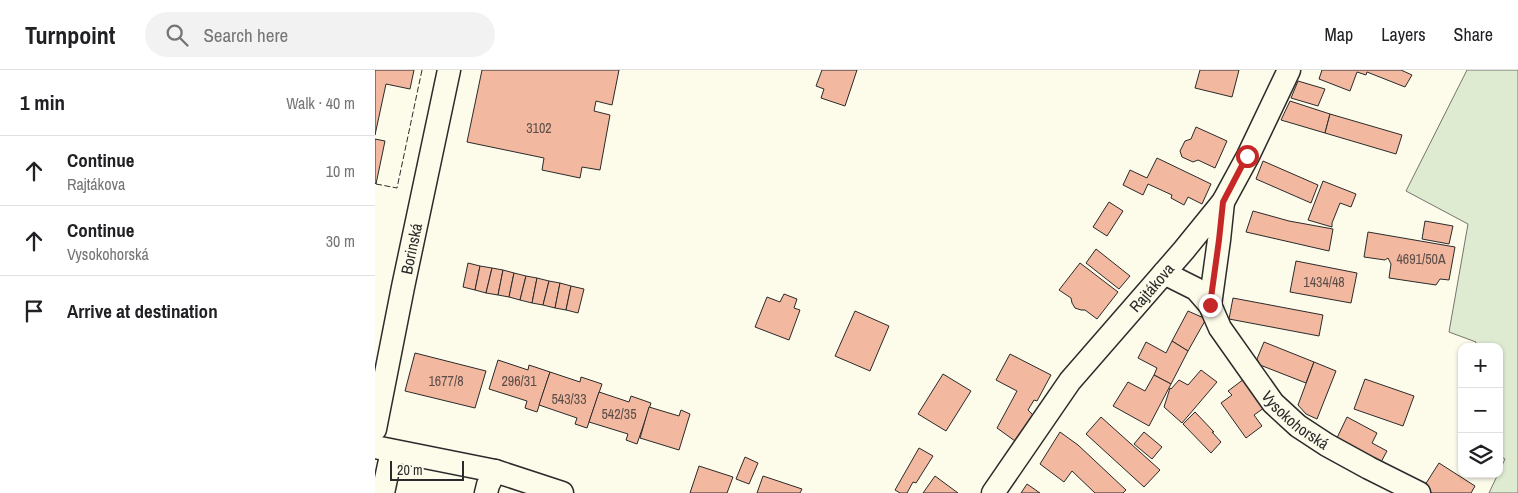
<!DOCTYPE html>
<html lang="en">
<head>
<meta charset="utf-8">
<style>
	:root { --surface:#fff; --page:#f2f2f2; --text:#202124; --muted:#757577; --line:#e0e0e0 }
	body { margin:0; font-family:"Archivo Narrow",sans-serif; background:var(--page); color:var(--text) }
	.controls { position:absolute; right:15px; bottom:15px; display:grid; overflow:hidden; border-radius:10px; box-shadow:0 1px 4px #0004 }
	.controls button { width:45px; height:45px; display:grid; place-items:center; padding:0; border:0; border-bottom:1px solid var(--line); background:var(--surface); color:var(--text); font:25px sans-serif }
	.scale { position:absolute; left:15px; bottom:12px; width:74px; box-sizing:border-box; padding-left:5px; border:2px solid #2b2b2b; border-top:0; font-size:14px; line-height:18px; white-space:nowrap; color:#2b2b2b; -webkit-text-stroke:4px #fdfbea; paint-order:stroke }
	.stop { position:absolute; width:15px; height:15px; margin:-11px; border:4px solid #c62828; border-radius:50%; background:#fff }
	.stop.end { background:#c62828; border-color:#fff; box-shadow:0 1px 5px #0008 }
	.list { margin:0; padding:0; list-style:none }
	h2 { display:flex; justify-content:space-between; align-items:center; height:65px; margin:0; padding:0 20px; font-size:21px }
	h2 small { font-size:16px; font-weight:400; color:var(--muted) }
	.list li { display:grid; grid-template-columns:32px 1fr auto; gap:15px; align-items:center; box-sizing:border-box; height:70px; padding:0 20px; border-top:1px solid var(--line) }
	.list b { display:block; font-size:19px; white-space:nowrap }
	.list p { margin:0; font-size:16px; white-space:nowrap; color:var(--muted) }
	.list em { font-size:16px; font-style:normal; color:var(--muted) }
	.icon { flex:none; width:28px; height:28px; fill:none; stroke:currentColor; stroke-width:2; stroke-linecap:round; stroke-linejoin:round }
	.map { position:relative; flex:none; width:1143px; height:423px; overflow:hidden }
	header { display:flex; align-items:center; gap:30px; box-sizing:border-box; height:70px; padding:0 25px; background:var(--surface); border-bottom:1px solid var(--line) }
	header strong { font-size:24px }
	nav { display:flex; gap:28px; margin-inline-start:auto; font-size:18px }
	.search { width:350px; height:45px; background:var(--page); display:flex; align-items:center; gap:12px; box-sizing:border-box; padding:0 18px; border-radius:28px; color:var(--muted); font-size:19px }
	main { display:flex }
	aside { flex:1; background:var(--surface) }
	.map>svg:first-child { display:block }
</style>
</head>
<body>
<header>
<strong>Turnpoint</strong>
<div class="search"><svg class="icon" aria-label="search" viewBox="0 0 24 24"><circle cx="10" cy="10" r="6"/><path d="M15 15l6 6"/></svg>Search here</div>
<nav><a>Map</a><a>Layers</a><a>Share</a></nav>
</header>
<main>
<aside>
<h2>1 min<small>Walk · 40 m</small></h2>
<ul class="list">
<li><svg class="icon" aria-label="ahead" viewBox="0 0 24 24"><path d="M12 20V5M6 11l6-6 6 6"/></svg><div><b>Continue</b><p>Rajtákova</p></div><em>10 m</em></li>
<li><svg class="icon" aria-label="ahead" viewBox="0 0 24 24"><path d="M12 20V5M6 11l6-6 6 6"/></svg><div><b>Continue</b><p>Vysokohorská</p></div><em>30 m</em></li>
<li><svg class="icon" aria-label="arrive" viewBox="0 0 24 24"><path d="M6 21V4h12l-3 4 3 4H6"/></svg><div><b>Arrive at destination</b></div></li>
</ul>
</aside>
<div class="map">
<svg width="1143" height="423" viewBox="0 0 1143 423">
	<rect width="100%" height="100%" fill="#fdfbea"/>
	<path fill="#deebd1" stroke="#74746e" d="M1092,0H1143V423H1114L1130,389L1124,386V277H1099L1101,272L1074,262L1093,154L1031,121Z"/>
	<g fill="#f2b8a0" stroke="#2b2b2b">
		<path d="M0,0H39L35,19L11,14L0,65Z"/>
		<path d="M107,0H244L237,35L221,31L219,41L235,45L225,100L207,97L205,108L167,100L169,88L92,72Z"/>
		<path d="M447,0H482L470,36L446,28L449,19L441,16Z"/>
		<path d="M825,0H864L857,27L820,18Z"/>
		<path d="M947,0H1026L1037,5L1030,17L992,2L991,5L982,2L975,21L944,9Z"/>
		<path d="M923,11L950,19L943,36L916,28Z"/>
		<path d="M915,31L955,44L950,63L906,50Z"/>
		<path d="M955,44L1027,65L1021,84L950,63Z"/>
		<path d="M821,57L852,71L840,98L823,90L818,92L807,87L805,81L810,71L816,69Z"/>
		<path d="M0,69L10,71L1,114L0,113Z"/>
		<path d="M782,88L836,114L827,134L813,127L809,135L796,128L797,125L773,114L768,125L748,115L755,100L772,108Z"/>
		<path d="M888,91L943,115L936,133L881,109Z"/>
		<path d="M948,111L981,124L976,137L965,133L957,153V157L933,150Z"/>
		<path d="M734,132L748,141L732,166L718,157Z"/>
		<path d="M878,141L914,151L958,159L954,181L871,162Z"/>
		<path d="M1050,151L1078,156L1074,174L1047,169Z"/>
		<path d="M993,162L1080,177L1074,210L1065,209L1061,215L1014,208L1016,194L1013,188L1010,190L989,187Z"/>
		<path d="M721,179L755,206L744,219L711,193Z"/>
		<path d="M921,191L982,203L976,233L915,222Z"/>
		<path d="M93,193L105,196L100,220L88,217Z"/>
		<path d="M705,193L743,222L722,249L710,240H706L700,238L697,233L696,228L684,220Z"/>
		<path d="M105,196L117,198L111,223L100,220Z"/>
		<path d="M117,198L128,200L123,225L111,223Z"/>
		<path d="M128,200L139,203L134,227L123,225Z"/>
		<path d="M139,203L151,206L145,230L134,227Z"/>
		<path d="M151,206L162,208L157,233L145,230Z"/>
		<path d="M162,208L174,211L168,235L157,233Z"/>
		<path d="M174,211L185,213L180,238L168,235Z"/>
		<path d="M185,213L196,216L191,240L180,238Z"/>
		<path d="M196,216L209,219L203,243L191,240Z"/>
		<path d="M409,224L422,229L419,238L425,240L414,270L380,257L392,227L405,232Z"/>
		<path d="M858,228L948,245L944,266L854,249Z"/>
		<path d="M480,241L514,256L495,301L460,286Z"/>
		<path d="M813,241L831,249L813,281L797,271Z"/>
		<path d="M797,271L813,281L796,314L779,305L782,298L763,288L771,272L791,283Z"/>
		<path d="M889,272L939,292L931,313L885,295L882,289Z"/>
		<path d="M40,283L111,301L100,338L30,321Z"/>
		<path d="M635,284L676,305L662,331L659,330L653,340L658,345L640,371L622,358L642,321L621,310Z"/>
		<path d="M123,290L153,300L154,295L175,302L162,342L150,338L152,331L114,319Z"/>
		<path d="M939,292L961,301L942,349L931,344L923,335Z"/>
		<path d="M826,300L842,312L807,353L789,337L795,318L796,319L804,310L813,315Z"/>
		<path d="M175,302L205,312L206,307L227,314L212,358L200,354L202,348L164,335Z"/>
		<path d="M568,304L596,321L571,361L543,344Z"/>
		<path d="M779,305L796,314L774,356L738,336L753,312L770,321Z"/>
		<path d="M869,309L889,338L879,345L887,356L871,368L846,333L857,325L853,321Z"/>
		<path d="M990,309L1039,326L1028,356L979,339Z"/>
		<path d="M224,322L254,332L256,326L276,333L262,374L251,370L253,364L214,352Z"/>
		<path d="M274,337L304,346L306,340L315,344L304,380L265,368Z"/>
		<path d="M820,342L839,362H837L846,372L836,383L808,354Z"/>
		<path d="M726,347L785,400L769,417L711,364Z"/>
		<path d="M972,347L1002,363L997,373L1012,381L1005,394L960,372Z"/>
		<path d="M685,362L703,375L751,420L748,423H720L697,401L689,412L665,394Z"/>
		<path d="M769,362L787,377L777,389L759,374Z"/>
		<path d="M544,378L558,386L541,413L538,412L532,423H525L520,420Z"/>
		<path d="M370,387L383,393L374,414L361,409Z"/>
		<path d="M1064,393L1100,416L1096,423H1057L1048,418Z"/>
		<path d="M324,396L358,407L352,423H315Z"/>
		<path d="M388,406L427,419L425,423H382Z"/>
		<path d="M560,406L583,423H548Z"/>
		<path d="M652,414L665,423H646Z"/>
	</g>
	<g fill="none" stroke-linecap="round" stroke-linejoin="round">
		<defs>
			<g id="minor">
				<path id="s1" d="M789,203L821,219L835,235L845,258L898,333L923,356L952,375L994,398L1044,423"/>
				<path d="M835,235L844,170L848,132"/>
				<path id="s2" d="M0,359L28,217L74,0"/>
				<path d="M0,377L120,401L187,423"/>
				<path d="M8,423L17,381"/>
				<path d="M111,423L113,415L120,401"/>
				<path id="s3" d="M618,423L695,311L809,180L848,132L873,86L914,0"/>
			</g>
		</defs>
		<use href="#minor" stroke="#2b2b2b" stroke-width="25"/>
		<use href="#minor" stroke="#fdfbea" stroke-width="22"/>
		<path stroke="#2b2b2b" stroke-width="1" stroke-dasharray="6 2.5" stroke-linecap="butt" d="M1,114L22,118L47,0"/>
	</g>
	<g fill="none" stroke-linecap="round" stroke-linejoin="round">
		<path stroke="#c62828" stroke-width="6" d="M835,235L844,170L848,132L872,86"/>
	</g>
	<g text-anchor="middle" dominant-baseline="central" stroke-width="4" stroke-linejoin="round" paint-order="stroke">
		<g font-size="14" fill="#5d4e48">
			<text x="164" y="58">3102</text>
			<text x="1046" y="189">4691/50A</text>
			<text x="949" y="212">1434/48</text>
			<text x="71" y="311">1677/8</text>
			<text x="144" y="311">296/31</text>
			<text x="194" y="329">543/33</text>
			<text x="244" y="344">542/35</text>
		</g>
		<g font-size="16" fill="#2b2b2b" stroke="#fdfbea">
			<text stroke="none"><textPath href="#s2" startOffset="184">Borinská</textPath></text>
			<text stroke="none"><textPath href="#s3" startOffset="260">Rajtákova</textPath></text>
			<text stroke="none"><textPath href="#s1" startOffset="202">Vysokohorská</textPath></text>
		</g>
	</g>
</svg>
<div class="controls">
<button>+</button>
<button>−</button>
<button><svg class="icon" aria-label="layers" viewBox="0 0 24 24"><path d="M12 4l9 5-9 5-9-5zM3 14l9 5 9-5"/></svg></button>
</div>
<div class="scale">20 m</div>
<div class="stop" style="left:872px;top:86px"></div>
<div class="stop end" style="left:835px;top:235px"></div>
</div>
</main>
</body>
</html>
